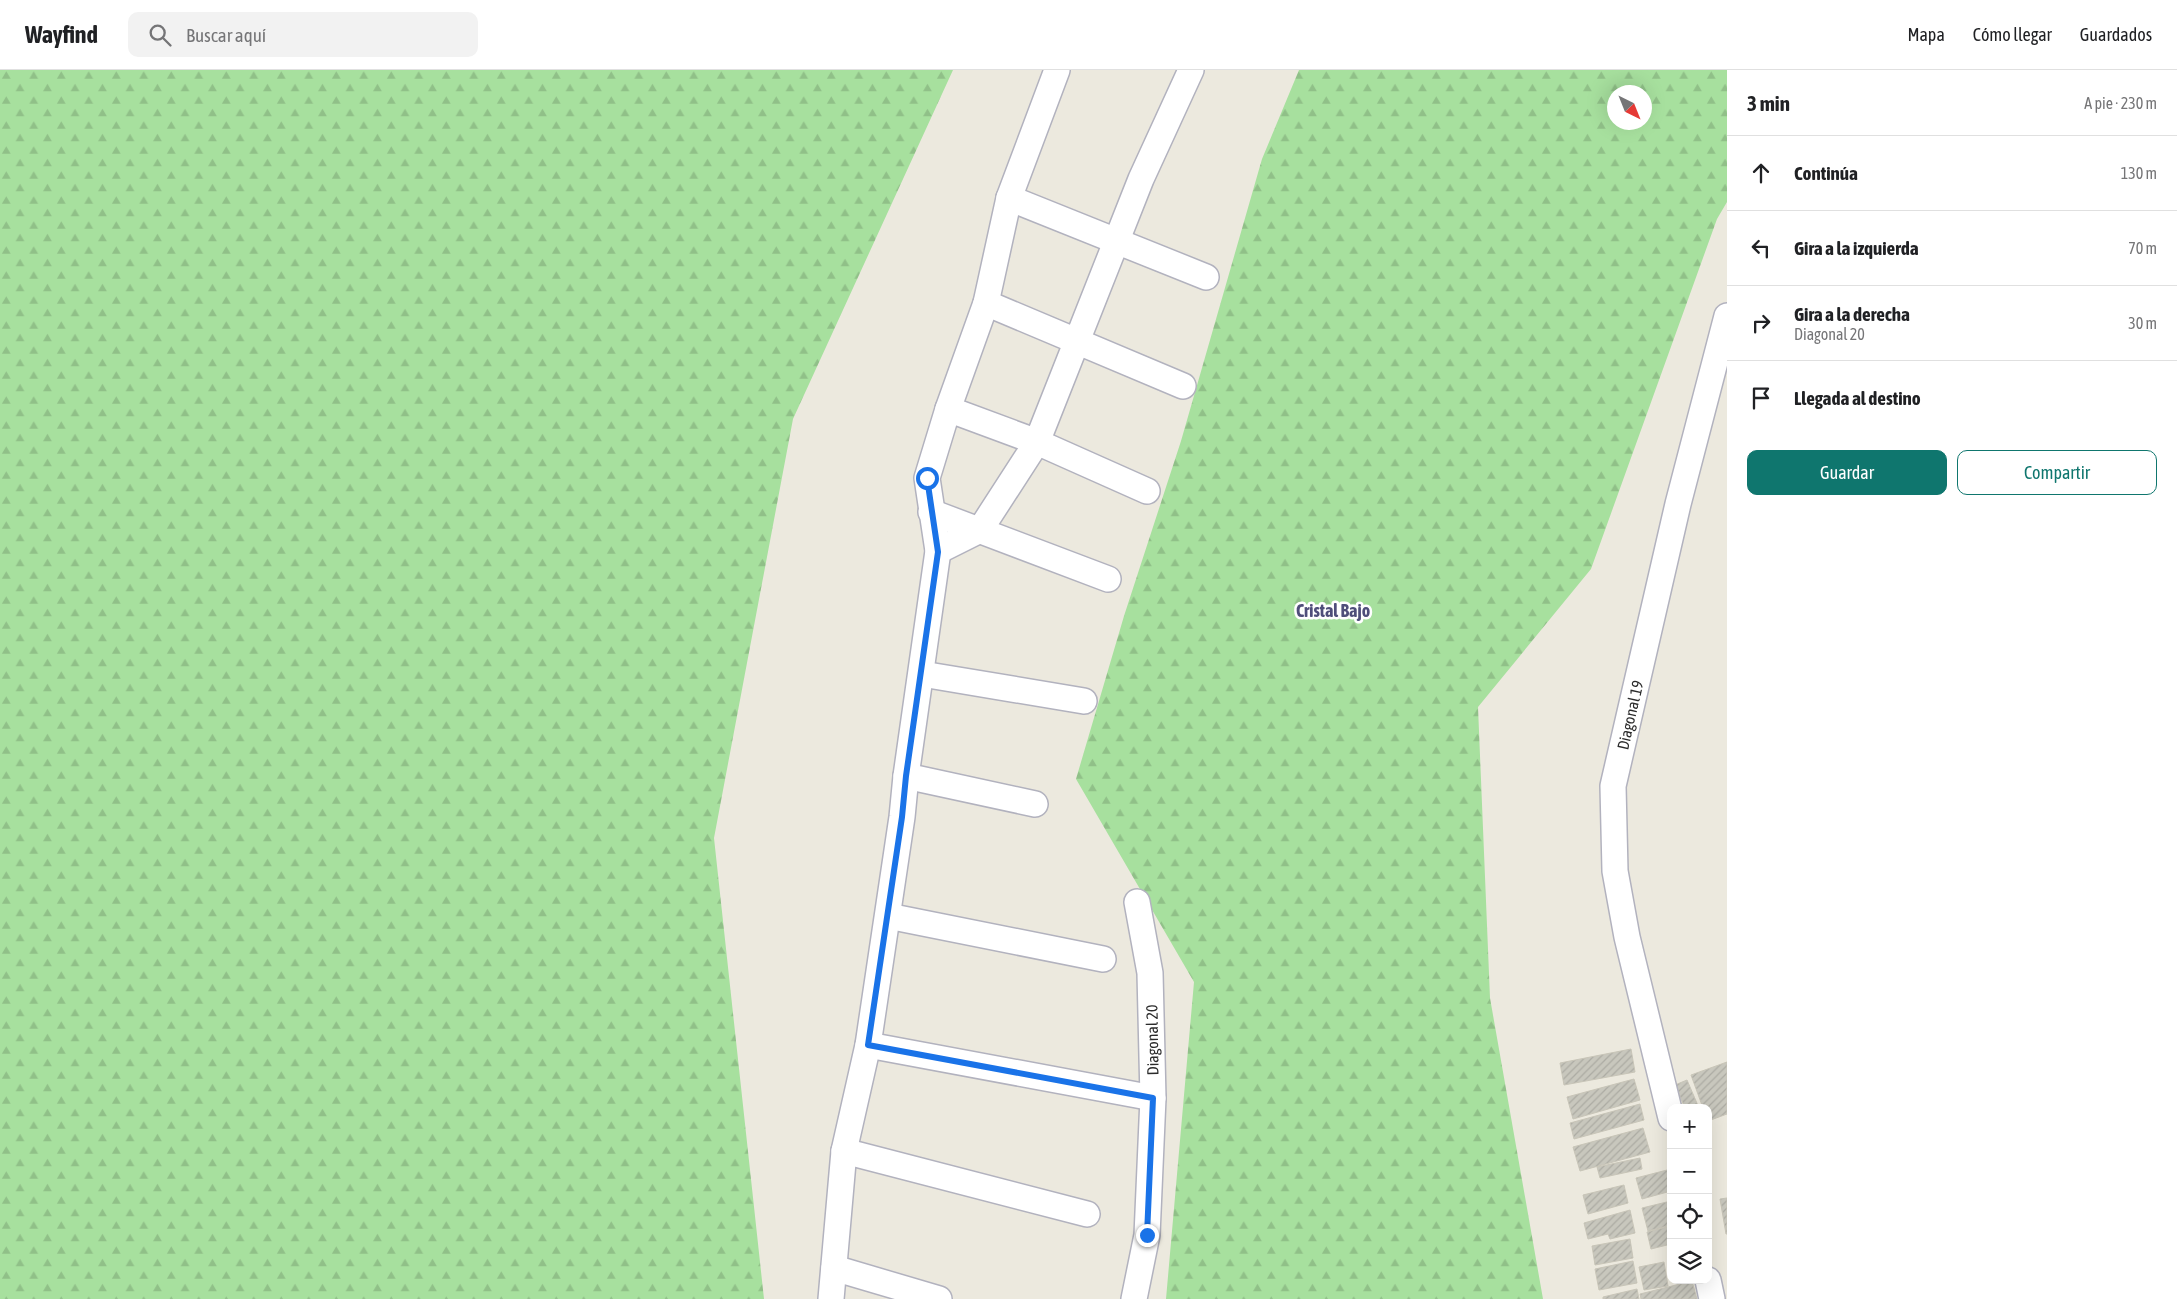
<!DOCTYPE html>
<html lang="es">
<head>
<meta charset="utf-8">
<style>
	:root { --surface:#fff; --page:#f2f2f2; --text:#202124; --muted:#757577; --line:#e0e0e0; --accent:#0f766e }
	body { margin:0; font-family:"Asap Condensed",sans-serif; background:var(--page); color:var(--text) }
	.controls { position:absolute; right:15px; bottom:15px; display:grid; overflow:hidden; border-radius:10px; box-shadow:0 5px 20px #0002 }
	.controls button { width:45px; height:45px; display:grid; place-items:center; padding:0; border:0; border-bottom:1px solid var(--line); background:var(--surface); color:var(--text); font:25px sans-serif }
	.compass { position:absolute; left:1607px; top:15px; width:45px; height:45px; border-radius:50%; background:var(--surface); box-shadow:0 5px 20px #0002; rotate:137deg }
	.stop { position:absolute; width:15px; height:15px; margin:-11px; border:4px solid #1a73e8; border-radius:50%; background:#fff }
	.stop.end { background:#1a73e8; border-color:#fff; box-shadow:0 1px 5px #0008 }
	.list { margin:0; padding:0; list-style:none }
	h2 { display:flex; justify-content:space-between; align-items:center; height:65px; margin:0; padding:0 20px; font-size:21px }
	h2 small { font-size:16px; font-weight:400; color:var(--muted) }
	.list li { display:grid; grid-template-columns:32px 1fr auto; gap:15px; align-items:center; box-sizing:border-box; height:75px; padding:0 20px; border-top:1px solid var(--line) }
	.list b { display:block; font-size:19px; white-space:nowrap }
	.list p { margin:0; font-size:16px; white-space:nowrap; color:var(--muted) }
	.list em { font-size:16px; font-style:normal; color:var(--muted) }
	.actions { display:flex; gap:10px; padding:15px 20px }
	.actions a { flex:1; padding:11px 0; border:1px solid var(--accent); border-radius:10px; text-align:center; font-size:18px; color:var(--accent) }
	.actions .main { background:var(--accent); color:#fff }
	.icon { flex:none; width:28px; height:28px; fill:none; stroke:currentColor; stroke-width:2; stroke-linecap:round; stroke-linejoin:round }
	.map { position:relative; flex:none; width:1727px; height:1229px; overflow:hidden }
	header { display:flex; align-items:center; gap:30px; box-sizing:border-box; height:70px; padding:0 25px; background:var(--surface); border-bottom:1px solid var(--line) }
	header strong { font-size:24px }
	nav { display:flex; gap:28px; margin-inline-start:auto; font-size:18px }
	.search { width:350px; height:45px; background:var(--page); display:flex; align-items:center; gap:12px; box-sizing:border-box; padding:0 18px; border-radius:10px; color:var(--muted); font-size:19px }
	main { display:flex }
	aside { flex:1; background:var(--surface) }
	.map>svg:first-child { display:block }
</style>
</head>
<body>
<header>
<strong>Wayfind</strong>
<div class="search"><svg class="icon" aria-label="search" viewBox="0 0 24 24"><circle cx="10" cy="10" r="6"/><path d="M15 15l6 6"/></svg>Buscar aquí</div>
<nav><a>Mapa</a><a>Cómo llegar</a><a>Guardados</a></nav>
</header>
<main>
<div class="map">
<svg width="1727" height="1229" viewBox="0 0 1727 1229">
	<defs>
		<pattern id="forest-firs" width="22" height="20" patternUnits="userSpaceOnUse" patternTransform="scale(1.25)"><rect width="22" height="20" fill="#a7e09e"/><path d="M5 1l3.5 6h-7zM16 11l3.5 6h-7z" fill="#90c088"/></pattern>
		<pattern id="building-hatch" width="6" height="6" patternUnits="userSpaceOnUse" patternTransform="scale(1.25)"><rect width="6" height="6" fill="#c8c7bd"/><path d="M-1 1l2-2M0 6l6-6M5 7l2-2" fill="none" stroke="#acaba3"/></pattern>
	</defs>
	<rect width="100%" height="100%" fill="#ece9de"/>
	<g fill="url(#forest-firs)" fill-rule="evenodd">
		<path d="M0,0H953L793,349L714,768L764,1229H0Z"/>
		<path d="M1299,0H1727V132L1717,149L1591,499L1478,637L1490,928L1543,1229H1166L1194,912L1076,709L1124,546L1181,371L1262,89ZM1614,22H1644V52H1614Z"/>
	</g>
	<g fill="url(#building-hatch)" stroke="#c8c5b8">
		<path d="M1631,979L1635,1002L1564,1015L1560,993Z"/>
		<path d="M1727,992V1044L1708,1051V1038H1703L1691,1005Z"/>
		<path d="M1634,1009L1640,1030L1573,1049L1567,1027Z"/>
		<path d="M1687,1010L1699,1038H1685L1675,1015Z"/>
		<path d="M1640,1034L1644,1050L1574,1069L1570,1053Z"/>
		<path d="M1643,1058L1650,1082L1580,1101L1573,1077Z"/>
		<path d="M1640,1088L1642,1099L1600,1108L1597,1097Z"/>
		<path d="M1671,1099V1121L1642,1129L1636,1108Z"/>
		<path d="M1624,1115L1628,1133L1588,1144L1583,1125Z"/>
		<path d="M1727,1128V1164H1726L1720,1129Z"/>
		<path d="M1671,1131V1155L1648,1161L1642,1138Z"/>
		<path d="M1630,1140L1635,1163L1610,1169L1608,1164L1588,1169L1584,1153Z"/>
		<path d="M1671,1156V1174L1651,1179L1647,1162Z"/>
		<path d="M1630,1169L1633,1188L1595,1195L1592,1176Z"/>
		<path d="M1633,1191L1637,1213L1599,1220L1595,1199Z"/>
		<path d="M1664,1192L1668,1216L1644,1220L1639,1197Z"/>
		<path d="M1692,1211L1697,1229H1641L1640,1224Z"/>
		<path d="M1637,1219L1639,1229H1603V1227Z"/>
	</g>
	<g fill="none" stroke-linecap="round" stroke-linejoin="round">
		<defs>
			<g id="street">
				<path d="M1009,128L1206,207"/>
				<path d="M986,233L1183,316"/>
				<path d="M948,339L1037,372L1147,421"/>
				<path d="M931,442L1108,509"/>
				<path d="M938,481L980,460L1037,372L1141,109L1191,0"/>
				<path d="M922,604L1084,631"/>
				<path d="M906,706L1035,734"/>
				<path d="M888,846L1103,889"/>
				<path d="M868,975L1153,1028"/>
				<path d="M1671,1048L1627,867L1615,801L1613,716L1678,434L1727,246"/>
				<path d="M844,1081L1087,1144"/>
				<path d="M834,1198L939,1229"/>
				<path d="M1708,1210L1712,1229"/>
				<path d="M831,1229L844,1081L868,975L902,747L906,706L938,481L927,408L948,339L986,233L1009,128L1057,0"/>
				<path d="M1134,1229L1147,1165L1153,1028L1150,903L1137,832"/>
			</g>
		</defs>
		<use href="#street" stroke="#b2b2be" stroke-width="28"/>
		<use href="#street" stroke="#fff" stroke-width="25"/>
	</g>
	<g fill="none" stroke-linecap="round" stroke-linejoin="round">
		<path stroke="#1a73e8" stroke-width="6" d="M927,408L938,482L906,706L902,747L868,975L1153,1028L1147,1165"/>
	</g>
	<g text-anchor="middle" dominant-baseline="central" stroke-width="5" stroke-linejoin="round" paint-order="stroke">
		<g font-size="16" fill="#2b2b2b" stroke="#fff">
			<text transform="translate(1630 645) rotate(-77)">Diagonal 19</text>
			<text transform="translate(1152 970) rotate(-91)">Diagonal 20</text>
		</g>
		<g font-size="18" font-weight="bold" fill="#4f4e7a" stroke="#fff">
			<text x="1333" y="540">Cristal Bajo</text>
		</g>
	</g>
</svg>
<div class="controls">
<button>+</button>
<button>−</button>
<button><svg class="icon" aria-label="locate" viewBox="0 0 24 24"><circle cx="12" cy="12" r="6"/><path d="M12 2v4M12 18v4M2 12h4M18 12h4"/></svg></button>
<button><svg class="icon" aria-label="layers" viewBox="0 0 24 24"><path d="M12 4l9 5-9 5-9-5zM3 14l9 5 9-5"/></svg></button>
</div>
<svg class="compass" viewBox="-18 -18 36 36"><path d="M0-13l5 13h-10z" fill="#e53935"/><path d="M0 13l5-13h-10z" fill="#757577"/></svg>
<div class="stop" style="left:927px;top:408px"></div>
<div class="stop end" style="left:1147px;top:1165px"></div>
</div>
<aside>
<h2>3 min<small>A pie · 230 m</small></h2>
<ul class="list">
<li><svg class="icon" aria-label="ahead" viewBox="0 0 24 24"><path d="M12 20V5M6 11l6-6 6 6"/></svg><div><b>Continúa</b></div><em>130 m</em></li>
<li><svg class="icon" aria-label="left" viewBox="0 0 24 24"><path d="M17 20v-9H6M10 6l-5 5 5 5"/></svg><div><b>Gira a la izquierda</b></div><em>70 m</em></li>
<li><svg class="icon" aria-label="right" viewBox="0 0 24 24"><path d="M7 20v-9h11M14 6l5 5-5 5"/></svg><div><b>Gira a la derecha</b><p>Diagonal 20</p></div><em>30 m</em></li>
<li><svg class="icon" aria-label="arrive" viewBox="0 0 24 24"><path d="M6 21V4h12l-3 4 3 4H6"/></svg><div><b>Llegada al destino</b></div></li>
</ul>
<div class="actions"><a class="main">Guardar</a><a>Compartir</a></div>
</aside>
</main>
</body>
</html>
